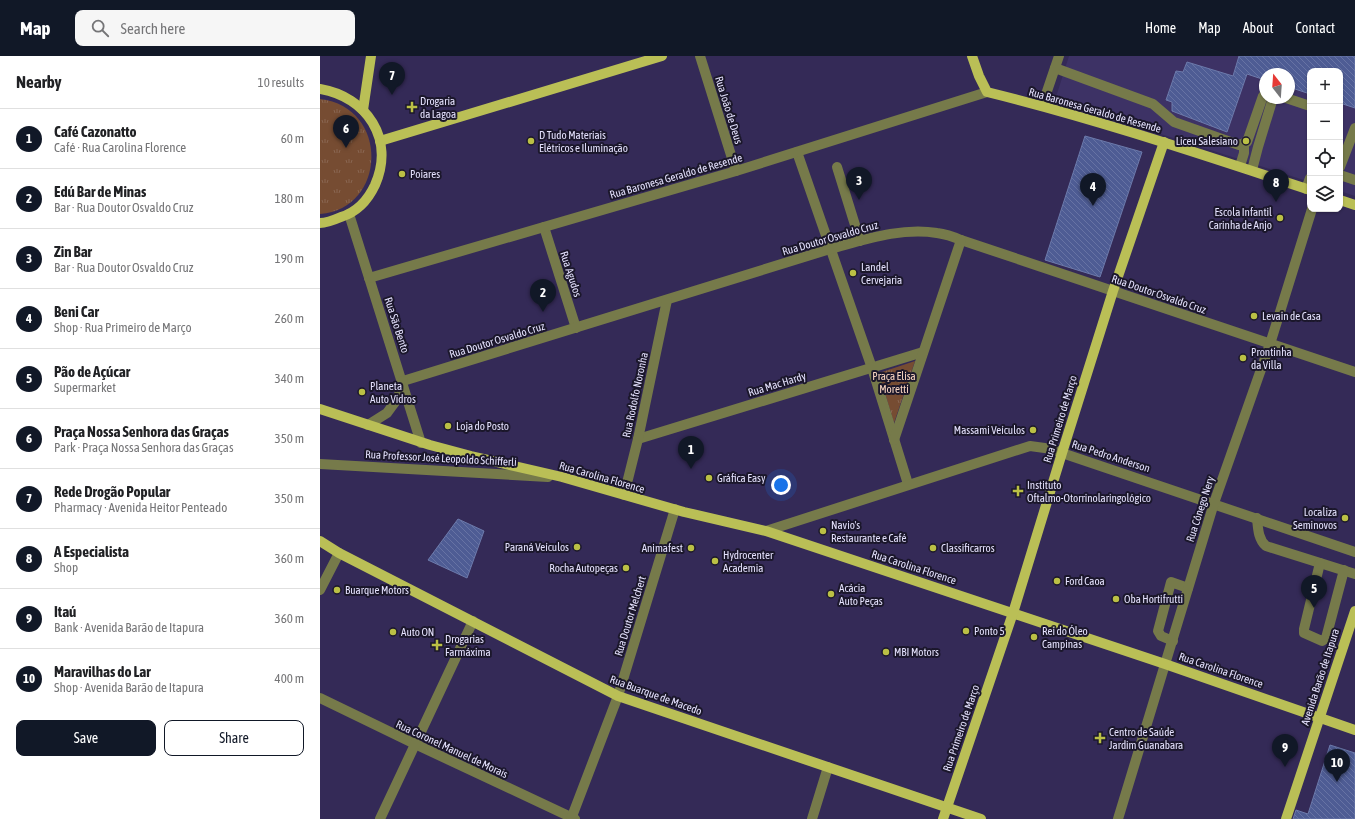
<!DOCTYPE html>
<html lang="en">
<head>
<meta charset="utf-8">
<style>
	:root { --surface:#fff; --page:#f6f6f6; --text:#202124; --muted:#757577; --line:#e0e0e0; --accent:#111827 }
	body { margin:0; font-family:"Asap Condensed",sans-serif; background:var(--page); color:var(--text) }
	.controls { position:absolute; right:12px; top:12px; display:grid; overflow:hidden; border-radius:8px; box-shadow:0 1px 3px #0004 }
	.controls button { width:36px; height:36px; display:grid; place-items:center; padding:0; border:0; border-bottom:1px solid var(--line); background:var(--surface); color:var(--text); font:20px sans-serif }
	.compass { position:absolute; left:939px; top:12px; width:36px; height:36px; border-radius:50%; background:var(--surface); box-shadow:0 1px 3px #0004; rotate:343deg }
	.you { position:absolute; left:461px; top:429px; width:14px; height:14px; margin:-10px; border:3px solid #fff; border-radius:50%; background:#1a73e8; box-shadow:0 0 0 6px #1a73e833 }
	.badge { display:grid; place-items:center; width:26px; height:26px; border-radius:50%; background:var(--accent); color:#fff; font-size:13px; font-weight:700 }
	.pin { position:absolute; translate:-50% -33px; filter:drop-shadow(0 1px 2px #0008) }
	.pin::after { content:''; position:absolute; top:21px; width:14px; height:12px; background:inherit; clip-path:polygon(0 0,100% 0,50% 100%) }
	.list { margin:0; padding:0; list-style:none }
	h2 { display:flex; justify-content:space-between; align-items:center; height:52px; margin:0; padding:0 16px; font-size:17px }
	h2 small { font-size:13px; font-weight:400; color:var(--muted) }
	.list li { display:grid; grid-template-columns:26px 1fr auto; gap:12px; align-items:center; box-sizing:border-box; height:60px; padding:0 16px; border-top:1px solid var(--line) }
	.list b { display:block; font-size:15px; white-space:nowrap }
	.list p { margin:0; font-size:13px; white-space:nowrap; color:var(--muted) }
	.list em { font-size:13px; font-style:normal; color:var(--muted) }
	.actions { display:flex; gap:8px; padding:12px 16px }
	.actions a { flex:1; padding:9px 0; border:1px solid var(--accent); border-radius:8px; text-align:center; font-size:14px; color:var(--accent) }
	.actions .main { background:var(--accent); color:#fff }
	.icon { flex:none; width:22px; height:22px; fill:none; stroke:currentColor; stroke-width:2; stroke-linecap:round; stroke-linejoin:round }
	.map { position:relative; flex:none; width:1035px; height:763px; overflow:hidden }
	header { display:flex; align-items:center; gap:24px; box-sizing:border-box; height:56px; padding:0 20px; background:var(--accent); color:#fff }
	header strong { font-size:19px }
	nav { display:flex; gap:22px; margin-inline-start:auto; font-size:14px }
	.search { width:280px; height:36px; background:var(--page); display:flex; align-items:center; gap:10px; box-sizing:border-box; padding:0 14px; border-radius:8px; color:var(--muted); font-size:15px }
	main { display:flex }
	aside { flex:1; background:var(--surface) }
	.map>svg:first-child { display:block }
</style>
</head>
<body>
<header>
<strong>Map</strong>
<div class="search"><svg class="icon" aria-label="search" viewBox="0 0 24 24"><circle cx="10" cy="10" r="6"/><path d="M15 15l6 6"/></svg>Search here</div>
<nav><a>Home</a><a>Map</a><a>About</a><a>Contact</a></nav>
</header>
<main>
<aside>
<h2>Nearby<small>10 results</small></h2>
<ul class="list">
<li><span class="badge">1</span><div><b>Café Cazonatto</b><p>Café · Rua Carolina Florence</p></div><em>60 m</em></li>
<li><span class="badge">2</span><div><b>Edú Bar de Minas</b><p>Bar · Rua Doutor Osvaldo Cruz</p></div><em>180 m</em></li>
<li><span class="badge">3</span><div><b>Zin Bar</b><p>Bar · Rua Doutor Osvaldo Cruz</p></div><em>190 m</em></li>
<li><span class="badge">4</span><div><b>Beni Car</b><p>Shop · Rua Primeiro de Março</p></div><em>260 m</em></li>
<li><span class="badge">5</span><div><b>Pão de Açúcar</b><p>Supermarket</p></div><em>340 m</em></li>
<li><span class="badge">6</span><div><b>Praça Nossa Senhora das Graças</b><p>Park · Praça Nossa Senhora das Graças</p></div><em>350 m</em></li>
<li><span class="badge">7</span><div><b>Rede Drogão Popular</b><p>Pharmacy · Avenida Heitor Penteado</p></div><em>350 m</em></li>
<li><span class="badge">8</span><div><b>A Especialista</b><p>Shop</p></div><em>360 m</em></li>
<li><span class="badge">9</span><div><b>Itaú</b><p>Bank · Avenida Barão de Itapura</p></div><em>360 m</em></li>
<li><span class="badge">10</span><div><b>Maravilhas do Lar</b><p>Shop · Avenida Barão de Itapura</p></div><em>400 m</em></li>
</ul>
<div class="actions"><a class="main">Save</a><a>Share</a></div>
</aside>
<div class="map">
<svg width="1035" height="763" viewBox="0 0 1035 763">
	<defs>
		<pattern id="grass-tufts" width="24" height="20" patternUnits="userSpaceOnUse"><rect width="24" height="20" fill="#764c32"/><path d="M3 7l-1-3M5 7V3M7 7l1-3M15 17l-1-3M17 17v-4M19 17l1-3" fill="none" stroke="#896651"/></pattern>
		<pattern id="building-back-hatch" width="6" height="6" patternUnits="userSpaceOnUse"><rect width="6" height="6" fill="#4e5c94"/><path d="M-1 5l2 2M0 0l6 6M5-1l2 2" fill="none" stroke="#6773a4"/></pattern>
	</defs>
	<rect width="100%" height="100%" fill="#342a57"/>
	<path fill="#3d3265" fill-rule="evenodd" d="M749,0H1035V140L1020,135V15H990V126L735,44ZM945,18H969V42H945Z"/>
	<g fill="url(#grass-tufts)">
		<path d="M0,43C70,51 67,153 0,158Z"/>
		<path d="M595,305L574,367L559,317Z"/>
	</g>
	<g fill="url(#building-back-hatch)" stroke="#6c7aab">
		<path d="M919,0H1035V52L1020,47V15H990V38L969,31V18H945V24L927,18L907,76L852,55V46L846,44L856,15L863,16L867,6L913,20Z"/>
		<path d="M765,80L822,96L780,221L725,204Z"/>
		<path d="M138,463L164,475L147,522L108,504Z"/>
		<path d="M1010,689L1035,697V763H973L976,754L988,758Z"/>
	</g>
	<g fill="none" stroke-linecap="round" stroke-linejoin="round">
		<g stroke="#767a4a" stroke-width="10">
			<path d="M380,0L416,115"/>
			<path d="M735,12L833,48L854,66L919,89L927,86L943,40L945,38"/>
			<path d="M966,42L990,50"/>
			<path d="M722,50L739,0"/>
			<path d="M477,96L552,312L588,428"/>
			<path d="M920,110L924,97V88"/>
			<path d="M517,111L540,185"/>
			<path d="M1020,111L1035,72"/>
			<path d="M932,114L938,91L953,42"/>
			<path d="M1020,119L1035,124"/>
			<path d="M986,133L990,122"/>
			<path d="M29,158L101,387"/>
			<path d="M224,171L256,272"/>
			<path d="M49,222L416,115L667,36"/>
			<path d="M83,325L510,193C544,184 581,171 617,177C625,178 634,181 641,184L1035,316"/>
			<path d="M48,369L67,357L78,342L83,325"/>
			<path d="M318,383L603,296"/>
			<path d="M574,384L641,184"/>
			<path d="M0,408L228,421"/>
			<path d="M304,439L318,383L347,244"/>
			<path d="M937,462C938,472 938,483 946,490L1035,518"/>
			<path d="M446,475L710,390L732,393L742,397L1035,496"/>
			<path d="M1000,507L984,573V577L1002,585L1006,582L1024,514"/>
			<path d="M0,534L19,497"/>
			<path d="M853,585L841,580L838,575L851,526L868,532"/>
			<path d="M0,642L95,688L255,763"/>
			<path d="M60,763L153,565"/>
			<path d="M251,763L298,640L355,453"/>
			<path d="M492,763L508,711"/>
			<path d="M798,763L894,447L950,288L992,153"/>
		</g>
		<g stroke="#babf56" stroke-width="10">
			<path d="M652,0L659,20L667,36C777,63 883,99 990,134"/>
			<path d="M0,33C47,41 75,83 55,129C48,144 37,156 21,161C14,164 7,167 0,167"/>
			<path d="M43,54L51,0"/>
			<path d="M60,85L342,0"/>
			<path d="M1020,144L1035,149"/>
			<path d="M0,353L110,389L151,400L242,421L364,456L446,475L845,608L1035,674"/>
			<path d="M0,485L19,497L298,640L661,763"/>
			<path d="M623,763L693,557L742,397L793,235L844,86"/>
			<path d="M966,763L1035,555"/>
		</g>
	</g>
	<g fill="#bbc045" stroke="#1b172b" stroke-width="1.5">
		<path d="M90 45h4v4h4v4h-4v4h-4v-4h-4v-4h4z"/>
		<circle cx="211" cy="85" r="4"/>
		<circle cx="926" cy="85" r="4"/>
		<circle cx="82" cy="118" r="4"/>
		<circle cx="960" cy="162" r="4"/>
		<circle cx="533" cy="217" r="4"/>
		<circle cx="934" cy="260" r="4"/>
		<circle cx="923" cy="302" r="4"/>
		<circle cx="42" cy="336" r="4"/>
		<circle cx="128" cy="370" r="4"/>
		<circle cx="713" cy="374" r="4"/>
		<circle cx="389" cy="422" r="4"/>
		<path d="M696 429h4v4h4v4h-4v4h-4v-4h-4v-4h4z"/>
		<circle cx="1025" cy="462" r="4"/>
		<circle cx="503" cy="475" r="4"/>
		<circle cx="257" cy="491" r="4"/>
		<circle cx="371" cy="492" r="4"/>
		<circle cx="613" cy="492" r="4"/>
		<circle cx="395" cy="505" r="4"/>
		<circle cx="306" cy="512" r="4"/>
		<circle cx="737" cy="525" r="4"/>
		<circle cx="17" cy="534" r="4"/>
		<circle cx="511" cy="538" r="4"/>
		<circle cx="796" cy="543" r="4"/>
		<circle cx="646" cy="575" r="4"/>
		<circle cx="73" cy="576" r="4"/>
		<circle cx="714" cy="581" r="4"/>
		<path d="M115 583h4v4h4v4h-4v4h-4v-4h-4v-4h4z"/>
		<circle cx="566" cy="596" r="4"/>
		<path d="M778 676h4v4h4v4h-4v4h-4v-4h-4v-4h4z"/>
	</g>
	<g text-anchor="middle" dominant-baseline="central" stroke-width="4" stroke-linejoin="round" paint-order="stroke">
		<g font-size="11" fill="#e5e2fe" stroke="#1b172b" text-anchor="start">
			<text x="100" y="45">Drogaria<tspan x="100" dy="13">da Lagoa</tspan></text>
			<text x="219" y="79">D Tudo Materiais<tspan x="219" dy="13">Elétricos e Iluminação</tspan></text>
			<text x="918" y="85" text-anchor="end">Liceu Salesiano</text>
			<text x="90" y="118">Poiares</text>
			<text x="952" y="156" text-anchor="end">Escola Infantil<tspan x="952" dy="13">Carinha de Anjo</tspan></text>
			<text x="541" y="211">Landel<tspan x="541" dy="13">Cervejaria</tspan></text>
			<text x="942" y="260">Levain de Casa</text>
			<text x="931" y="296">Prontinha<tspan x="931" dy="13">da Villa</tspan></text>
			<text x="50" y="330">Planeta<tspan x="50" dy="13">Auto Vidros</tspan></text>
			<text x="136" y="370">Loja do Posto</text>
			<text x="705" y="374" text-anchor="end">Massami Veículos</text>
			<text x="397" y="422">Gráfica Easy</text>
			<text x="707" y="429">Instituto<tspan x="707" dy="13">Oftalmo-Otorrinolaringológico</tspan></text>
			<text x="1017" y="456" text-anchor="end">Localiza<tspan x="1017" dy="13">Seminovos</tspan></text>
			<text x="511" y="469">Navio's<tspan x="511" dy="13">Restaurante e Café</tspan></text>
			<text x="249" y="491" text-anchor="end">Paraná Veículos</text>
			<text x="363" y="492" text-anchor="end">Animafest</text>
			<text x="621" y="492">Classificarros</text>
			<text x="403" y="499">Hydrocenter<tspan x="403" dy="13">Academia</tspan></text>
			<text x="298" y="512" text-anchor="end">Rocha Autopeças</text>
			<text x="745" y="525">Ford Caoa</text>
			<text x="519" y="532">Acácia<tspan x="519" dy="13">Auto Peças</tspan></text>
			<text x="25" y="534">Buarque Motors</text>
			<text x="804" y="543">Oba Hortifrutti</text>
			<text x="654" y="575">Ponto 5</text>
			<text x="722" y="575">Rei do Óleo<tspan x="722" dy="13">Campinas</tspan></text>
			<text x="81" y="576">Auto ON</text>
			<text x="125" y="583">Drogarias<tspan x="125" dy="13">Farmáxima</tspan></text>
			<text x="574" y="596">MBI Motors</text>
			<text x="789" y="676">Centro de Saúde<tspan x="789" dy="13">Jardim Guanabara</tspan></text>
		</g>
		<g font-size="11" fill="#e5e2fe" stroke="#1b172b">
			<text transform="translate(409 54) rotate(73)">Rua João de Deus</text>
			<text transform="translate(775 54) rotate(16)">Rua Baronesa Geraldo de Resende</text>
			<text transform="translate(356 120) rotate(-16)">Rua Baronesa Geraldo de Resende</text>
			<text transform="translate(510 182) rotate(-16)">Rua Doutor Osvaldo Cruz</text>
			<text transform="translate(251 218) rotate(72)">Rua Agudos</text>
			<text transform="translate(839 238) rotate(19)">Rua Doutor Osvaldo Cruz</text>
			<text transform="translate(77 269) rotate(72)">Rua São Bento</text>
			<text transform="translate(177 284) rotate(-17)">Rua Doutor Osvaldo Cruz</text>
			<text transform="translate(457 328) rotate(-17)">Rua Mac Hardy</text>
			<text transform="translate(315 339) rotate(-78)">Rua Rodolfo Noronha</text>
			<text transform="translate(740 363) rotate(-73)">Rua Primeiro de Março</text>
			<text transform="translate(791 400) rotate(18)">Rua Pedro Anderson</text>
			<text transform="translate(121 402) rotate(3)">Rua Professor José Leopoldo Schifferli</text>
			<text transform="translate(282 421) rotate(16)">Rua Carolina Florence</text>
			<text transform="translate(880 453) rotate(-72)">Rua Cônego Nery</text>
			<text transform="translate(594 511) rotate(18)">Rua Carolina Florence</text>
			<text transform="translate(310 560) rotate(-73)">Rua Doutor Melchert</text>
			<text transform="translate(901 614) rotate(19)">Rua Carolina Florence</text>
			<text transform="translate(1000 621) rotate(-72)">Avenida Barão de Itapura</text>
			<text transform="translate(336 639) rotate(20)">Rua Buarque de Macedo</text>
			<text transform="translate(641 672) rotate(-71)">Rua Primeiro de Março</text>
			<text transform="translate(132 693) rotate(25)">Rua Coronel Manuel de Morais</text>
		</g>
		<g font-size="11" fill="#fbd7c3" stroke="#1b172b">
			<text x="574" y="320">Praça Elisa<tspan x="574" dy="13">Moretti</tspan></text>
		</g>
	</g>
</svg>
<div class="controls">
<button>+</button>
<button>−</button>
<button><svg class="icon" aria-label="locate" viewBox="0 0 24 24"><circle cx="12" cy="12" r="6"/><path d="M12 2v4M12 18v4M2 12h4M18 12h4"/></svg></button>
<button><svg class="icon" aria-label="layers" viewBox="0 0 24 24"><path d="M12 4l9 5-9 5-9-5zM3 14l9 5 9-5"/></svg></button>
</div>
<svg class="compass" viewBox="-18 -18 36 36"><path d="M0-13l5 13h-10z" fill="#e53935"/><path d="M0 13l5-13h-10z" fill="#757577"/></svg>
<div class="you"></div>
<div class="pin badge" style="left:371px;top:413px">1</div>
<div class="pin badge" style="left:223px;top:256px">2</div>
<div class="pin badge" style="left:539px;top:144px">3</div>
<div class="pin badge" style="left:773px;top:150px">4</div>
<div class="pin badge" style="left:994px;top:552px">5</div>
<div class="pin badge" style="left:26px;top:92px">6</div>
<div class="pin badge" style="left:72px;top:39px">7</div>
<div class="pin badge" style="left:956px;top:146px">8</div>
<div class="pin badge" style="left:965px;top:711px">9</div>
<div class="pin badge" style="left:1017px;top:726px">10</div>
</div>
</main>
</body>
</html>
